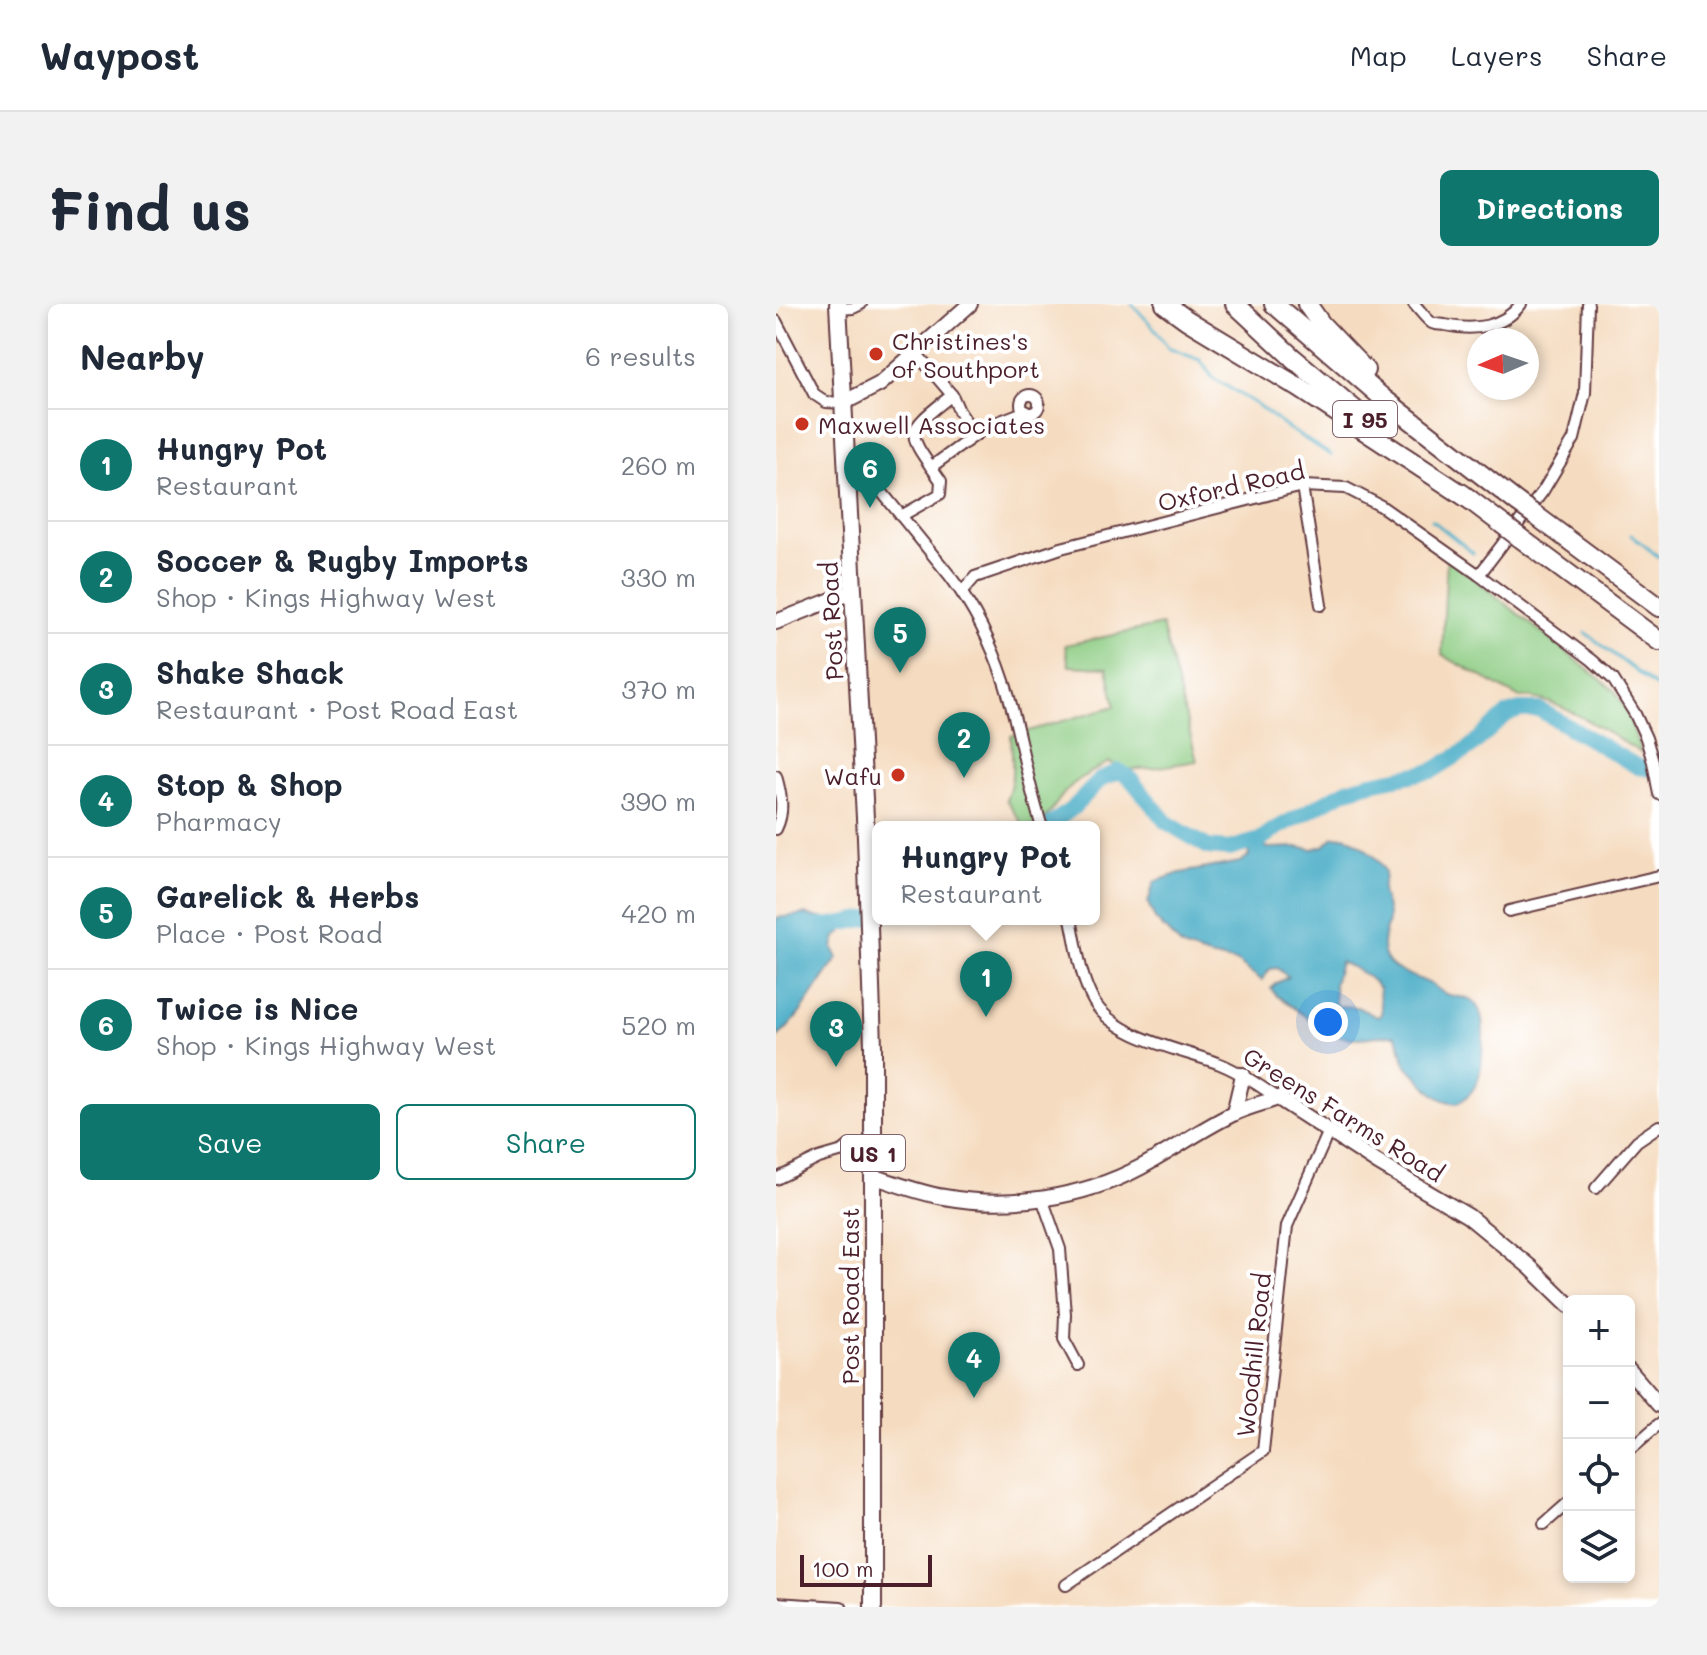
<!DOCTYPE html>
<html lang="en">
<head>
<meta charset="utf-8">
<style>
	:root { --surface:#fff; --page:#f2f2f3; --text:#1f2937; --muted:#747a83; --line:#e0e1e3; --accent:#0f766e }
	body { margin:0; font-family:Mali,sans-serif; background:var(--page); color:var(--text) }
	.controls { position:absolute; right:24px; bottom:24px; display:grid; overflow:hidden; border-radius:12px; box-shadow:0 4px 12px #0003 }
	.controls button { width:72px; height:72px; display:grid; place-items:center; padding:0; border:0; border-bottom:2px solid var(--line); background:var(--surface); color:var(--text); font:40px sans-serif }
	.compass { position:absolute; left:691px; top:24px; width:72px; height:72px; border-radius:50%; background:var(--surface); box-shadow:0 4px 12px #0003; rotate:268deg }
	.scale { position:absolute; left:24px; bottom:20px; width:132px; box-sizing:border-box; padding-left:8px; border:4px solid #4a1f2b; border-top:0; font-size:22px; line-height:28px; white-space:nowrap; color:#4a1f2b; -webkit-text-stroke:6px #fff; paint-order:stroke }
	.you { position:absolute; left:552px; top:718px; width:28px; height:28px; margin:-20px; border:6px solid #fff; border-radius:50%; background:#1a73e8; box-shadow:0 0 0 12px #1a73e833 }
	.badge { display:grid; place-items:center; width:52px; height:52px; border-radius:50%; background:var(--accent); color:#fff; font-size:26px; font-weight:700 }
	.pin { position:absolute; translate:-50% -66px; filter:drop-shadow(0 2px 4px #0008) }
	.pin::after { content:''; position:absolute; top:42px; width:28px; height:24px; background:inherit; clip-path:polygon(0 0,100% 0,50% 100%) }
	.popup { position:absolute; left:96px; top:517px; width:228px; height:104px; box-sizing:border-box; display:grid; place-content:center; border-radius:12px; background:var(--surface); filter:drop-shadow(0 2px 6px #0005); font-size:26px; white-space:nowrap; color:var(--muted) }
	.popup b { font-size:30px; color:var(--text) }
	.popup::after { content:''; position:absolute; left:50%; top:100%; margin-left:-16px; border:16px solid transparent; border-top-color:var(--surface) }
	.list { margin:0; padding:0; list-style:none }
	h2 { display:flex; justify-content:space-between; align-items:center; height:104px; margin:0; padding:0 32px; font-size:34px }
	h2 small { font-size:26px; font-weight:400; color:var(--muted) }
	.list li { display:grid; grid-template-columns:52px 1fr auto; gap:24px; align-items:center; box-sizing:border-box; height:112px; padding:0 32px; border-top:2px solid var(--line) }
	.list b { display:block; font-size:30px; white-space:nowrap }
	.list p { margin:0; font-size:26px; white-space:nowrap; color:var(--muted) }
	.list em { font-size:26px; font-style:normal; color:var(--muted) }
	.actions { display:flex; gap:16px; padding:24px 32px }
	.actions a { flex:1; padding:18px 0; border:2px solid var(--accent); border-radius:12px; text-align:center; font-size:28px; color:var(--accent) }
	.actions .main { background:var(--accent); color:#fff }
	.icon { flex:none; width:44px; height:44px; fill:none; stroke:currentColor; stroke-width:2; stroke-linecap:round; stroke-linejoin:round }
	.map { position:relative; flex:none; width:883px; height:1303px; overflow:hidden; border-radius:12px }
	header { display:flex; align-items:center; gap:48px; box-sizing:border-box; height:112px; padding:0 40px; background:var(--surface); border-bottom:2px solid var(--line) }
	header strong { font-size:38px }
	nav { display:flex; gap:44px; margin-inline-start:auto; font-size:28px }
	.intro { display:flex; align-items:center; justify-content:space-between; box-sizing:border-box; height:192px; padding:0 48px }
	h1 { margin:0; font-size:56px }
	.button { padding:20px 36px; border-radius:12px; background:var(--accent); color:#fff; font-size:28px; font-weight:700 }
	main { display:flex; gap:48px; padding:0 48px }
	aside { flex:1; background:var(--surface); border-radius:12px; box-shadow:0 4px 12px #0003 }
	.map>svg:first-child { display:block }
</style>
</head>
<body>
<header>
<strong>Waypost</strong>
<nav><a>Map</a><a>Layers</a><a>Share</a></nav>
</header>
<div class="intro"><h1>Find us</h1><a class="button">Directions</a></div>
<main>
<aside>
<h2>Nearby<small>6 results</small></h2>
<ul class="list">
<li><span class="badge">1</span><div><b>Hungry Pot</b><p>Restaurant</p></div><em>260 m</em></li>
<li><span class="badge">2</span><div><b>Soccer &amp; Rugby Imports</b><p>Shop · Kings Highway West</p></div><em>330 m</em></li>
<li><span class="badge">3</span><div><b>Shake Shack</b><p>Restaurant · Post Road East</p></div><em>370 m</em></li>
<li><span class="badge">4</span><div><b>Stop &amp; Shop</b><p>Pharmacy</p></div><em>390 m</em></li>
<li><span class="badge">5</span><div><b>Garelick &amp; Herbs</b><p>Place · Post Road</p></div><em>420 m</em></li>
<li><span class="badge">6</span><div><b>Twice is Nice</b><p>Shop · Kings Highway West</p></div><em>520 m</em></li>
</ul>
<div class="actions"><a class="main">Save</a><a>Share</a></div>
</aside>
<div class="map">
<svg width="883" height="1303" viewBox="0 0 883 1303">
	<rect width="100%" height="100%" fill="#fff"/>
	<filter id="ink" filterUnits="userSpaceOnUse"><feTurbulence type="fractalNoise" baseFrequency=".0125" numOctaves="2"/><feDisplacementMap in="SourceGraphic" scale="16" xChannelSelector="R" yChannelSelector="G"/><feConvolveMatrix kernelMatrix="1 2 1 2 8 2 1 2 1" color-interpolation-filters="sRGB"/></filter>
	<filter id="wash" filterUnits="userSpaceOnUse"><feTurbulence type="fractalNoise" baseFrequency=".006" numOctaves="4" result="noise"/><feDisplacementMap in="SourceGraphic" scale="32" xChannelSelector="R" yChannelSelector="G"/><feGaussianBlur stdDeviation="1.8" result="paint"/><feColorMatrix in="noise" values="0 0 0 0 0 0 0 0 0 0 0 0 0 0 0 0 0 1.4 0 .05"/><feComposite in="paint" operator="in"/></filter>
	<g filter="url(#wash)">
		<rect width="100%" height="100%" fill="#f5dbbf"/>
		<g fill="#8dcc83" stroke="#6c7657" stroke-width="2">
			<path d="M671,253L839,387L851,407L865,449C838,433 774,388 744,394L666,351Z"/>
			<path d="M386,321L421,457L377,464L349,466L333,458C318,467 301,474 290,487C276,502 272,521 248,523L230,496C239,476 236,454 235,432L339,402L331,364L293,362L289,341Z"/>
		</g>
		<g fill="#46acc6" stroke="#486678" stroke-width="2" fill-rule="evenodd">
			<path d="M569,532C581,537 605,555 609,568C610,575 606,580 606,586C607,597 613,602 612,616C610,627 604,640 609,652C616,669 640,672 655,680C660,683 665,688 670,690C677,693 687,692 694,696C711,704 707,737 706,753C705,772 700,789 682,799C661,798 653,785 640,771C639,770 631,762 631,761C624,751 627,740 619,731C602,730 584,737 567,733C545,727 519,704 500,691L495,685L499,680L512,673L501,664L494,665L486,676L461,658L433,652L406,643L379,615L372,599L378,578L404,569L464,558L473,552L472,546L488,541L492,544L523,543L537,545L548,542L557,533ZM564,658C578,663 596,673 604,686C601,694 607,702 605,711L601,713L581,703L562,702L559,699L558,680Z"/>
			<path d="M29,610C40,614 57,615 65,621L66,629L60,633L57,644L62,654C41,680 26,714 0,734V614Z"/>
		</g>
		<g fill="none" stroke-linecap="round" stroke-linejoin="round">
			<g stroke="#46acc6" stroke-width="3">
				<path d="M356,0L380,26L392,44L424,56L437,74L480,100L510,123L555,151"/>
				<path d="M656,216L697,249"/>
				<path d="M855,231L883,253"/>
				<path d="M810,329L883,385"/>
			</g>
			<g stroke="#46acc6" stroke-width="16">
				<path d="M271,523L297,504L325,475L343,467L353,473L390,518L432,543L453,545L484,536L496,527L571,486L595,479L656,467L692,445L731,410L744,406H764L862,463L883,466"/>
				<path d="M44,622C64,621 82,615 102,613"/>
			</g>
		</g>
	</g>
	<g filter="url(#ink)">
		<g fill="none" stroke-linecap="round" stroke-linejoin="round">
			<defs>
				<g id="street">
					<path d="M638,0C643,5 650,15 656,19C660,21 665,20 669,21C697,27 727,24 745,0"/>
					<path d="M62,5L77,4L85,0"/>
					<path d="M0,17L38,90L50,98L67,99"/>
					<path d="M140,49L176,91L183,107L199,131"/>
					<circle cx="254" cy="100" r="9"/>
					<path d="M70,144L174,272C197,303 216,340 228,377C244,425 250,475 266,523"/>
					<path d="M155,163L212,122L250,107"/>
					<path d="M526,182L545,301"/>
					<path d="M125,212L164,190L165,177C129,126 127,130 176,91"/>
					<path d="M703,271L767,187L798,135L809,89L812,0"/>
					<path d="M186,288L199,273L285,244L526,182L570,184L605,202L703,271L816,356L837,375L859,410L870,434L877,458L883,490"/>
					<path d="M0,472C5,490 9,507 0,525"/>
					<path d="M733,607L883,572"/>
					<path d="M295,615C301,642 304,674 318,698C341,735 405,745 444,760C465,768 483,782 502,794"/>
					<path d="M67,847C77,854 88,852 97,846"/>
					<path d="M0,875L43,854L67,847L73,842L84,841L97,846"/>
					<path d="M820,884L861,837L883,822"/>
					<path d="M266,894L284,945L289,1010L288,1035L302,1061"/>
					<path d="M853,1146L883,1120"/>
					<path d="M768,1220L793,1198"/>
					<path d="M290,1281L487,1147L511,922L553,827"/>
					<path d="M0,1299L65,1303"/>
				</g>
				<g id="secondary">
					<path d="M67,99L104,80L194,0"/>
					<path d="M0,318L78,287"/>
					<path d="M458,809L467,771"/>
					<path d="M97,872C120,880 144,889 168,893C233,905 307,894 365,863C397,846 428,823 461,808C474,802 488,799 502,794L602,859L692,912L754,963L793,1001"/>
					<path d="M853,1066L883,1101"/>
				</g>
				<path id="primary" d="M62,0L90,533L97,742V1303"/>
				<g id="highway">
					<path d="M389,0L411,16L522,83L693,195"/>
					<path d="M459,0L517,54L592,117"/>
					<path d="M498,0L608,95L742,199"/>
					<path d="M531,0L545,20L589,66"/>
					<path d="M685,189L726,220"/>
					<path d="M759,211L883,303"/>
					<path d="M743,233L883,337"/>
				</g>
			</defs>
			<use href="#street" stroke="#643b41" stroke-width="14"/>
			<use href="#secondary" stroke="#643b41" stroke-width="18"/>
			<use href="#primary" stroke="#643b41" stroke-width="20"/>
			<use href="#highway" stroke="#643b41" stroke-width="22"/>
			<use href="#street" stroke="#fff" stroke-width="10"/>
			<use href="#secondary" stroke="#fff" stroke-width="14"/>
			<use href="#primary" stroke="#fff" stroke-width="16"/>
			<use href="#highway" stroke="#fff" stroke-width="18"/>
			<defs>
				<g id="highway-bridge">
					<path d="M742,199L759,211"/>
					<path d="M726,220L743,233"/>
				</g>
			</defs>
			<use href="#highway-bridge" stroke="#643b41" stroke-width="22" stroke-linecap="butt"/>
			<use href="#highway-bridge" stroke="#fff" stroke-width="18"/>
		</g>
	</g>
	<g fill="#c8321e" stroke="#fff" stroke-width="3">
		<circle cx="100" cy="50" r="8"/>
		<circle cx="26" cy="120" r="8"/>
		<circle cx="122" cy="471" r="8"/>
	</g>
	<g text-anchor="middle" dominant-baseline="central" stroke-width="8" stroke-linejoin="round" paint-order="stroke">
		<g fill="#fff" stroke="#80626b" stroke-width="2">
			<rect x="557" y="97" width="64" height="36" rx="6"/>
			<rect x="65" y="831" width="64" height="36" rx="6"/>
		</g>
		<g font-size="22" font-weight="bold" fill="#4a1f2b">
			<text x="589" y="115">I 95</text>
			<text x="97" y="849">US 1</text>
		</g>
		<g font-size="24" fill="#4a1f2b" stroke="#fff" text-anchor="start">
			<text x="116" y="36">Christines's<tspan x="116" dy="28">of Southport</tspan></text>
			<text x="42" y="120">Maxwell Associates</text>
			<text x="106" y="471" text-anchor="end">Wafu</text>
		</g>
		<g font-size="24" fill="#4a1f2b" stroke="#fff">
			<text transform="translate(455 182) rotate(-13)">Oxford Road</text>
			<text transform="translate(55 317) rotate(-93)">Post Road</text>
			<text transform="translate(568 810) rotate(32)">Greens Farms Road</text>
			<text transform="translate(73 992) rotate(-90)">Post Road East</text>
			<text transform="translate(477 1051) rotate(-84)">Woodhill Road</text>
		</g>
	</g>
</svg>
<div class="controls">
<button>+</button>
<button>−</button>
<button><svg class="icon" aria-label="locate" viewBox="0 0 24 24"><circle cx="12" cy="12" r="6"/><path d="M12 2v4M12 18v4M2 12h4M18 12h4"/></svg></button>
<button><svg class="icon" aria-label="layers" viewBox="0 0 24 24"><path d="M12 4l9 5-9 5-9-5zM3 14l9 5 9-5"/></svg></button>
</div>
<svg class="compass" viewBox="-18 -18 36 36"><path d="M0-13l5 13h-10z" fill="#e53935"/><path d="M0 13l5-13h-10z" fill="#747a83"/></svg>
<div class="scale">100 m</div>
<div class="you"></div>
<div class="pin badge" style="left:210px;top:713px">1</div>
<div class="popup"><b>Hungry Pot</b>Restaurant</div>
<div class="pin badge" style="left:188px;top:474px">2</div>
<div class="pin badge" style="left:60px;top:763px">3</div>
<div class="pin badge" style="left:198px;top:1094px">4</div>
<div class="pin badge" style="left:124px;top:369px">5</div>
<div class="pin badge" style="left:94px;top:204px">6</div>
</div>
</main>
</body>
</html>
